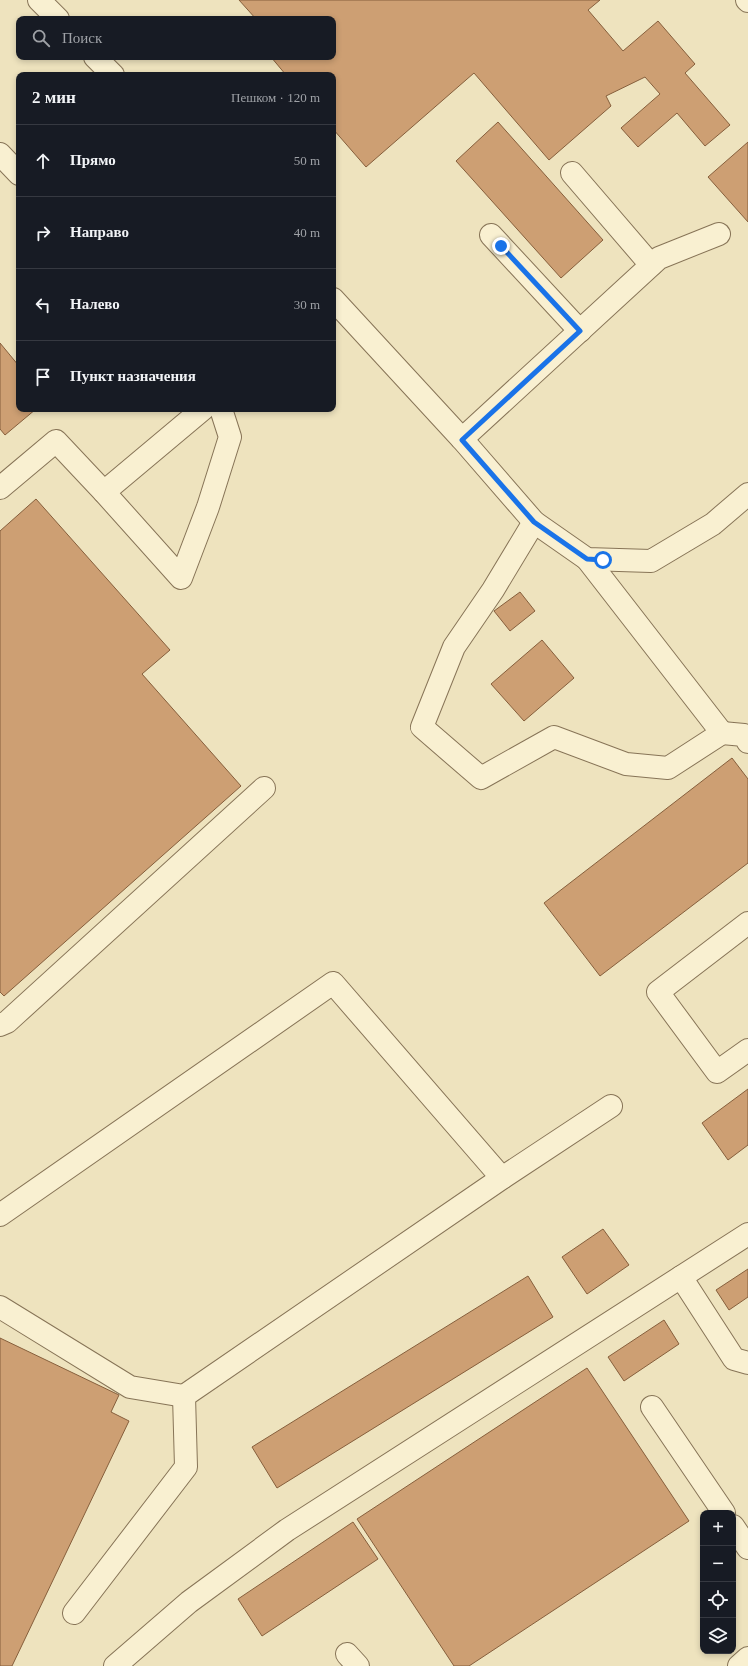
<!DOCTYPE html>
<html lang="ru">
<head>
<meta charset="utf-8">
<style>
	:root { --surface:#171b24; --page:#242831; --text:#f1f3f6; --muted:#9ea1a6; --line:#363941 }
	body { margin:0; font-family:"Times New Roman",serif; background:var(--page); color:var(--text) }
	.controls { position:absolute; right:12px; bottom:12px; display:grid; overflow:hidden; border-radius:8px; box-shadow:0 2px 6px #0003 }
	.controls button { width:36px; height:36px; display:grid; place-items:center; padding:0; border:0; border-bottom:1px solid var(--line); background:var(--surface); color:var(--text); font:20px sans-serif }
	.stop { position:absolute; width:12px; height:12px; margin:-9px; border:3px solid #1a73e8; border-radius:50%; background:#fff }
	.stop.end { background:#1a73e8; border-color:#fff; box-shadow:0 1px 4px #0008 }
	.list { margin:0; padding:0; list-style:none }
	h2 { display:flex; justify-content:space-between; align-items:center; height:52px; margin:0; padding:0 16px; font-size:17px }
	h2 small { font-size:13px; font-weight:400; color:var(--muted) }
	.list li { display:grid; grid-template-columns:26px 1fr auto; gap:12px; align-items:center; box-sizing:border-box; height:72px; padding:0 16px; border-top:1px solid var(--line) }
	.list b { display:block; font-size:15px; white-space:nowrap }
	.list em { font-size:13px; font-style:normal; color:var(--muted) }
	.icon { flex:none; width:22px; height:22px; fill:none; stroke:currentColor; stroke-width:2; stroke-linecap:round; stroke-linejoin:round }
	.map { position:relative; flex:none; width:748px; height:1666px; overflow:hidden }
	.search { position:absolute; background:var(--surface); box-shadow:0 2px 6px #0003; left:16px; top:16px; width:320px; height:44px; display:flex; align-items:center; gap:10px; box-sizing:border-box; padding:0 14px; border-radius:8px; color:var(--muted); font-size:15px }
	.panel { position:absolute; background:var(--surface); box-shadow:0 2px 6px #0003; left:16px; top:72px; width:320px; height:340px; border-radius:8px }
	.map>svg:first-child { display:block }
</style>
</head>
<body>
<div class="map">
<svg width="748" height="1666" viewBox="0 0 748 1666">
	<rect width="100%" height="100%" fill="#eee3be"/>
	<g fill="#cd9f73" stroke="#865f3c">
		<path d="M239,0H600L588,10L623,51L658,21L695,64L685,73L730,125L705,146L677,113L638,147L621,128L660,94L645,77L606,96L611,106L549,160L474,73L366,167L333,129V75H286L271,57H333V19H256Z"/>
		<path d="M498,122L603,240L561,278L456,161Z"/>
		<path d="M748,142V222L708,177Z"/>
		<path d="M0,343L19,366V409H36L5,435L0,429Z"/>
		<path d="M36,499L170,650L142,674L241,786L4,996L0,992V531Z"/>
		<path d="M520,592L535,611L510,631L494,611Z"/>
		<path d="M542,640L574,678L524,721L491,684Z"/>
		<path d="M732,758L748,779V863L600,976L544,903Z"/>
		<path d="M748,1089V1145L728,1160L702,1123Z"/>
		<path d="M603,1229L629,1265L587,1294L562,1257Z"/>
		<path d="M748,1269V1297L729,1310L716,1290Z"/>
		<path d="M528,1276L553,1317L277,1488L252,1447Z"/>
		<path d="M664,1320L679,1344L624,1381L608,1357Z"/>
		<path d="M0,1338L119,1395L111,1412L129,1421L12,1666H0Z"/>
		<path d="M587,1368L689,1521L469,1666H454L357,1519Z"/>
		<path d="M353,1522L378,1559L262,1636L238,1599Z"/>
	</g>
	<g fill="none" stroke-linecap="round" stroke-linejoin="round">
		<defs>
			<g id="minor">
				<path d="M39,0L58,19"/>
				<path d="M747,0L748,1"/>
				<path d="M95,57L113,75"/>
				<path d="M0,154L19,174"/>
				<path d="M572,173L651,265"/>
				<path d="M491,235L580,331"/>
				<path d="M333,299L462,439L534,522L587,559L651,561L713,524L748,494"/>
				<path d="M462,439L659,258L719,234"/>
				<path d="M0,488L56,441L104,492L203,409"/>
				<path d="M104,492L181,578L208,507L230,437L221,409"/>
				<path d="M534,522L493,590L454,647L422,727L481,778L554,737L626,764L668,768L722,733L587,559"/>
				<path d="M722,733L744,735L748,742"/>
				<path d="M748,923L658,992L717,1072L748,1050"/>
				<path d="M0,1025L7,1022L264,788"/>
				<path d="M0,1215L333,983L502,1178"/>
				<path d="M681,1277L734,1359L748,1363"/>
				<path d="M0,1307L130,1387L184,1396L502,1178L611,1106"/>
				<path d="M652,1407L724,1513"/>
				<path d="M733,1526L748,1548"/>
				<path d="M74,1613L186,1467L184,1396"/>
				<path d="M347,1654L358,1666"/>
				<path d="M115,1666L189,1602L287,1530L748,1234"/>
				<path d="M739,1666L748,1658"/>
			</g>
		</defs>
		<use href="#minor" stroke="#877457" stroke-width="24"/>
		<use href="#minor" stroke="#f9f0d1" stroke-width="22"/>
	</g>
	<g fill="none" stroke-linecap="round" stroke-linejoin="round">
		<path stroke="#1a73e8" stroke-width="5" d="M501,246L580,331L462,440L534,522L587,559L603,560"/>
	</g>
</svg>
<div class="controls">
<button>+</button>
<button>−</button>
<button><svg class="icon" aria-label="locate" viewBox="0 0 24 24"><circle cx="12" cy="12" r="6"/><path d="M12 2v4M12 18v4M2 12h4M18 12h4"/></svg></button>
<button><svg class="icon" aria-label="layers" viewBox="0 0 24 24"><path d="M12 4l9 5-9 5-9-5zM3 14l9 5 9-5"/></svg></button>
</div>
<div class="stop" style="left:603px;top:560px"></div>
<div class="stop end" style="left:501px;top:246px"></div>
<div class="search"><svg class="icon" aria-label="search" viewBox="0 0 24 24"><circle cx="10" cy="10" r="6"/><path d="M15 15l6 6"/></svg>Поиск</div>
<section class="panel">
<h2>2 мин<small>Пешком · 120 m</small></h2>
<ul class="list">
<li><svg class="icon" aria-label="ahead" viewBox="0 0 24 24"><path d="M12 20V5M6 11l6-6 6 6"/></svg><div><b>Прямо</b></div><em>50 m</em></li>
<li><svg class="icon" aria-label="right" viewBox="0 0 24 24"><path d="M7 20v-9h11M14 6l5 5-5 5"/></svg><div><b>Направо</b></div><em>40 m</em></li>
<li><svg class="icon" aria-label="left" viewBox="0 0 24 24"><path d="M17 20v-9H6M10 6l-5 5 5 5"/></svg><div><b>Налево</b></div><em>30 m</em></li>
<li><svg class="icon" aria-label="arrive" viewBox="0 0 24 24"><path d="M6 21V4h12l-3 4 3 4H6"/></svg><div><b>Пункт назначения</b></div></li>
</ul>
</section>
</div>
</body>
</html>
